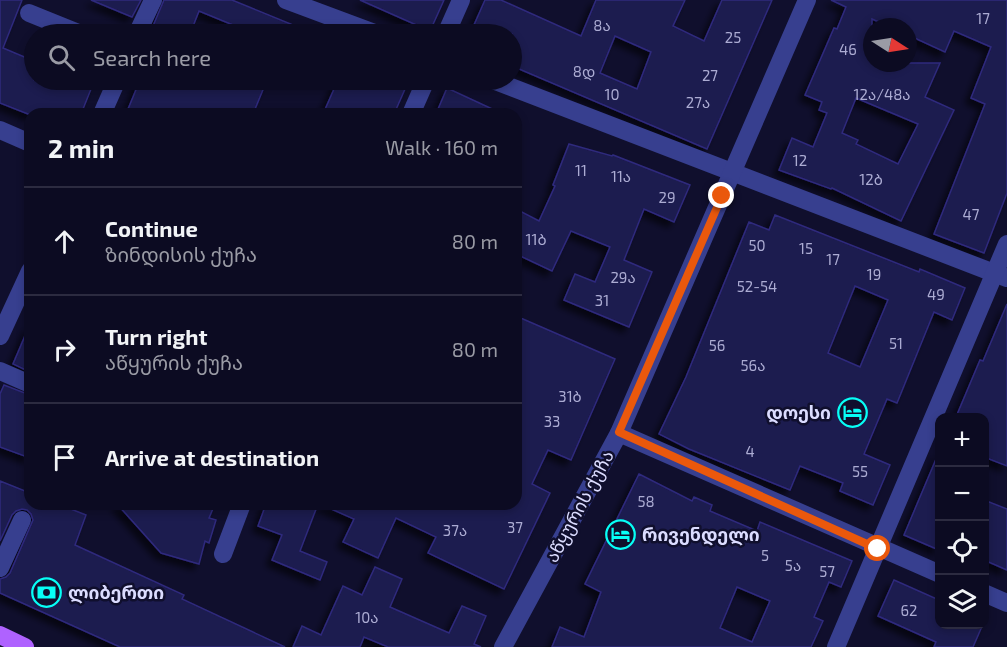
<!DOCTYPE html>
<html lang="en">
<head>
<meta charset="utf-8">
<style>
	:root { --surface:#0c0b22; --page:#15142a; --text:#f1f3f6; --muted:#9a9ba5; --line:#2c2b40 }
	body { margin:0; font-family:"Exo 2","Noto Sans Georgian",sans-serif; background:var(--page); color:var(--text) }
	.controls { position:absolute; right:18px; bottom:18px; display:grid; overflow:hidden; border-radius:12px; box-shadow:0 3px 9px #0003 }
	.controls button { width:54px; height:54px; display:grid; place-items:center; padding:0; border:0; border-bottom:2px solid var(--line); background:var(--surface); color:var(--text); font:30px sans-serif }
	.compass { position:absolute; left:863px; top:18px; width:54px; height:54px; border-radius:50%; background:var(--surface); box-shadow:0 3px 9px #0003; rotate:102deg }
	.stop { position:absolute; width:18px; height:18px; margin:-14px; border:4px solid #ea580c; border-radius:50%; background:#fff }
	.stop.end { background:#ea580c; border-color:#fff; box-shadow:0 2px 6px #0008 }
	.list { margin:0; padding:0; list-style:none }
	h2 { display:flex; justify-content:space-between; align-items:center; height:78px; margin:0; padding:0 24px; font-size:26px }
	h2 small { font-size:20px; font-weight:400; color:var(--muted) }
	.list li { display:grid; grid-template-columns:39px 1fr auto; gap:18px; align-items:center; box-sizing:border-box; height:108px; padding:0 24px; border-top:2px solid var(--line) }
	.list b { display:block; font-size:22px; white-space:nowrap }
	.list p { margin:0; font-size:20px; white-space:nowrap; color:var(--muted) }
	.list em { font-size:20px; font-style:normal; color:var(--muted) }
	.icon { flex:none; width:33px; height:33px; fill:none; stroke:currentColor; stroke-width:2; stroke-linecap:round; stroke-linejoin:round }
	.map { position:relative; flex:none; width:1007px; height:647px; overflow:hidden }
	.search { position:absolute; background:var(--surface); box-shadow:0 3px 9px #0003; left:24px; top:24px; width:498px; height:66px; display:flex; align-items:center; gap:15px; box-sizing:border-box; padding:0 21px; border-radius:33px; color:var(--muted); font-size:22px }
	.panel { position:absolute; background:var(--surface); box-shadow:0 3px 9px #0003; left:24px; top:108px; width:498px; height:402px; border-radius:18px }
	.map>svg:first-child { display:block }
</style>
</head>
<body>
<div class="map">
<svg width="1007" height="647" viewBox="0 0 1007 647">
	<defs>
		<filter id="shadow"><feDropShadow dx="-5.5" dy="5.5" stdDeviation="3" flood-color="#0009"/></filter>
	</defs>
	<rect width="100%" height="100%" fill="#100f2d"/>
	<g fill="#1d1a4f" stroke="#2f2a7d" stroke-width="1.5" fill-rule="evenodd" filter="url(#shadow)">
		<path d="M0,0H22L3,48L34,61V80H81L93,84L81,114H28L0,103Z"/>
		<path d="M91,0H141L132,17Z"/>
		<path d="M164,0H232L315,34H229L233,25L199,11L190,34H173L153,26Z"/>
		<path d="M360,0H444L430,31Z"/>
		<path d="M485,0H501L581,36L596,0H685L673,26L704,41L722,0H772L707,149L512,66V34H470ZM615,36L651,52L637,89L600,73Z"/>
		<path d="M831,0H1007V193L984,253L934,234L985,104L971,98L991,47L954,31L945,52L908,35V27H890L872,19V63H940L925,97L954,110L901,221L832,188L831,189L779,170L792,138L813,147L827,113L819,110L822,102L805,95L834,28L837,29L846,7ZM856,98L918,124L898,164L856,144L858,140L842,133Z"/>
		<path d="M140,80H267L253,114H126Z"/>
		<path d="M338,80H409L394,114H323Z"/>
		<path d="M447,88L503,114H436Z"/>
		<path d="M569,144L612,156L613,155L690,185L674,222L644,209L624,260L652,272L629,327L564,300L575,274L595,282L610,247L571,231L552,271L516,254V209L539,221L555,186L553,185Z"/>
		<path d="M775,215L919,272L920,269L965,288L952,320L934,312L897,403L887,399L864,454L890,465L873,505L840,491L843,483L800,466L790,490L689,449L659,434L686,377L749,222L769,230ZM855,286L888,300L860,367L828,353Z"/>
		<path d="M1007,304V466L984,457V417H956L980,360L983,361Z"/>
		<path d="M516,316L615,359L571,460L548,450L532,484L550,493L504,589L428,553L436,537L396,518L378,558L343,542L354,519L320,504H516Z"/>
		<path d="M30,324V372L13,364Z"/>
		<path d="M4,385L30,395V458L0,447V394Z"/>
		<path d="M939,452V550L904,535Z"/>
		<path d="M639,474L692,501L694,497L712,505L710,511L757,531L760,522L852,561L841,587L829,582L814,617L823,621L811,647H552L560,627L584,637L601,592L585,584ZM737,587L770,601L752,642L720,628Z"/>
		<path d="M0,481L30,493V504H58L86,515L75,545L184,595L182,599L285,647H120L0,593V579L6,577L10,573L33,520L31,514L27,510L22,509L16,511L12,515L0,541Z"/>
		<path d="M984,500L1007,509V570L984,560Z"/>
		<path d="M117,504H215L209,518L216,520L209,543L205,541L199,564L161,553Z"/>
		<path d="M266,504H318L300,551L327,562L320,580L272,560L282,535L258,526Z"/>
		<path d="M375,567L402,579L390,607L449,633L462,606L486,616L474,644L481,647H388L364,637L360,647H293L302,626L321,635L343,586L362,595Z"/>
		<path d="M894,580L939,600V624H983L973,647H934L936,642L878,616Z"/>
	</g>
	<g fill="none" stroke-linecap="round" stroke-linejoin="round">
		<g stroke="#373f8f" stroke-width="18">
			<path d="M286,0L377,34"/>
			<path d="M29,13L81,34"/>
			<path d="M137,34L153,0"/>
			<path d="M446,34L461,0"/>
			<path d="M493,80L1007,278"/>
			<path d="M102,114L117,80"/>
			<path d="M411,114L426,80"/>
			<path d="M0,130L30,143"/>
			<path d="M0,336L30,271"/>
			<path d="M0,371L30,384"/>
			<path d="M619,433L940,574"/>
			<path d="M223,554L242,504"/>
			<path d="M0,568L22,520"/>
			<path d="M984,593L1007,603"/>
			<path d="M503,647L619,433L807,0"/>
			<path d="M836,647L1007,244"/>
		</g>
		<path stroke="#af62ff" stroke-width="18" d="M0,635L25,647"/>
	</g>
	<g fill="none" stroke-linecap="round" stroke-linejoin="round">
		<path stroke="#ea580c" stroke-width="8" d="M722,196L619,432L878,549"/>
	</g>
	<defs>
		<symbol id="hotel-ring" viewBox="-11 -11 22 22"><circle r="9.5" fill="#100f2d" stroke="#07fff6" stroke-width="1.5"/><path d="M-6-4.5h1.5V1H6V5H4.5V3h-9V5H-6ZM-4 0a1.8 1.8 0 1 1 3.6 0ZM.5 0V-2.5h3Q6-2.5 6 0Z" fill="#07fff6"/></symbol>
		<symbol id="bank-ring" viewBox="-11 -11 22 22"><circle r="9.5" fill="#100f2d" stroke="#07fff6" stroke-width="1.5"/><path d="M-6-4H6V4H-6ZM0-2.3a2.3 2.3 0 1 0 0 4.6a2.3 2.3 0 1 0 0-4.6Z" fill="#07fff6"/></symbol>
	</defs>
	<g fill-rule="evenodd">
		<use href="#hotel-ring" x="836" y="396" width="33" height="33"/>
		<use href="#hotel-ring" x="604" y="518" width="33" height="33"/>
		<use href="#bank-ring" x="30" y="576" width="33" height="33"/>
	</g>
	<g text-anchor="middle" dominant-baseline="central" stroke-width="5" stroke-linejoin="round" paint-order="stroke">
		<g font-size="15" fill="#acacd3">
			<text x="983" y="18">17</text>
			<text x="602" y="25">8ა</text>
			<text x="733" y="37">25</text>
			<text x="848" y="49">46</text>
			<text x="584" y="71">8დ</text>
			<text x="710" y="75">27</text>
			<text x="612" y="94">10</text>
			<text x="882" y="94">12ა/48ა</text>
			<text x="698" y="102">27ა</text>
			<text x="800" y="160">12</text>
			<text x="581" y="170">11</text>
			<text x="621" y="176">11ა</text>
			<text x="871" y="179">12ბ</text>
			<text x="667" y="197">29</text>
			<text x="971" y="214">47</text>
			<text x="536" y="239">11ბ</text>
			<text x="757" y="245">50</text>
			<text x="806" y="248">15</text>
			<text x="833" y="259">17</text>
			<text x="874" y="274">19</text>
			<text x="623" y="277">29ა</text>
			<text x="757" y="286">52-54</text>
			<text x="936" y="294">49</text>
			<text x="602" y="300">31</text>
			<text x="896" y="343">51</text>
			<text x="717" y="345">56</text>
			<text x="753" y="365">56ა</text>
			<text x="570" y="396">31ბ</text>
			<text x="552" y="421">33</text>
			<text x="750" y="451">4</text>
			<text x="860" y="471">55</text>
			<text x="646" y="501">58</text>
			<text x="515" y="527">37</text>
			<text x="455" y="530">37ა</text>
			<text x="765" y="555">5</text>
			<text x="793" y="565">5ა</text>
			<text x="827" y="571">57</text>
			<text x="909" y="610">62</text>
			<text x="367" y="617">10ა</text>
		</g>
		<g font-size="18" font-weight="bold" fill="#dbdcff" stroke="#100f2d" text-anchor="start">
			<text x="831" y="412" text-anchor="end">დოესი</text>
			<text x="642" y="534">რივენდელი</text>
			<text x="68" y="592">ლიბერთი</text>
		</g>
		<g font-size="18" fill="#dbdcff" stroke="#100f2d">
			<text transform="translate(579 506) rotate(-62)">აწყურის ქუჩა</text>
		</g>
	</g>
</svg>
<div class="controls">
<button>+</button>
<button>−</button>
<button><svg class="icon" aria-label="locate" viewBox="0 0 24 24"><circle cx="12" cy="12" r="6"/><path d="M12 2v4M12 18v4M2 12h4M18 12h4"/></svg></button>
<button><svg class="icon" aria-label="layers" viewBox="0 0 24 24"><path d="M12 4l9 5-9 5-9-5zM3 14l9 5 9-5"/></svg></button>
</div>
<svg class="compass" viewBox="-18 -18 36 36"><path d="M0-13l5 13h-10z" fill="#e53935"/><path d="M0 13l5-13h-10z" fill="#9a9ba5"/></svg>
<div class="stop" style="left:878px;top:549px"></div>
<div class="stop end" style="left:722px;top:196px"></div>
<div class="search"><svg class="icon" aria-label="search" viewBox="0 0 24 24"><circle cx="10" cy="10" r="6"/><path d="M15 15l6 6"/></svg>Search here</div>
<section class="panel">
<h2>2 min<small>Walk · 160 m</small></h2>
<ul class="list">
<li><svg class="icon" aria-label="ahead" viewBox="0 0 24 24"><path d="M12 20V5M6 11l6-6 6 6"/></svg><div><b>Continue</b><p>ზინდისის ქუჩა</p></div><em>80 m</em></li>
<li><svg class="icon" aria-label="right" viewBox="0 0 24 24"><path d="M7 20v-9h11M14 6l5 5-5 5"/></svg><div><b>Turn right</b><p>აწყურის ქუჩა</p></div><em>80 m</em></li>
<li><svg class="icon" aria-label="arrive" viewBox="0 0 24 24"><path d="M6 21V4h12l-3 4 3 4H6"/></svg><div><b>Arrive at destination</b></div></li>
</ul>
</section>
</div>
</body>
</html>
